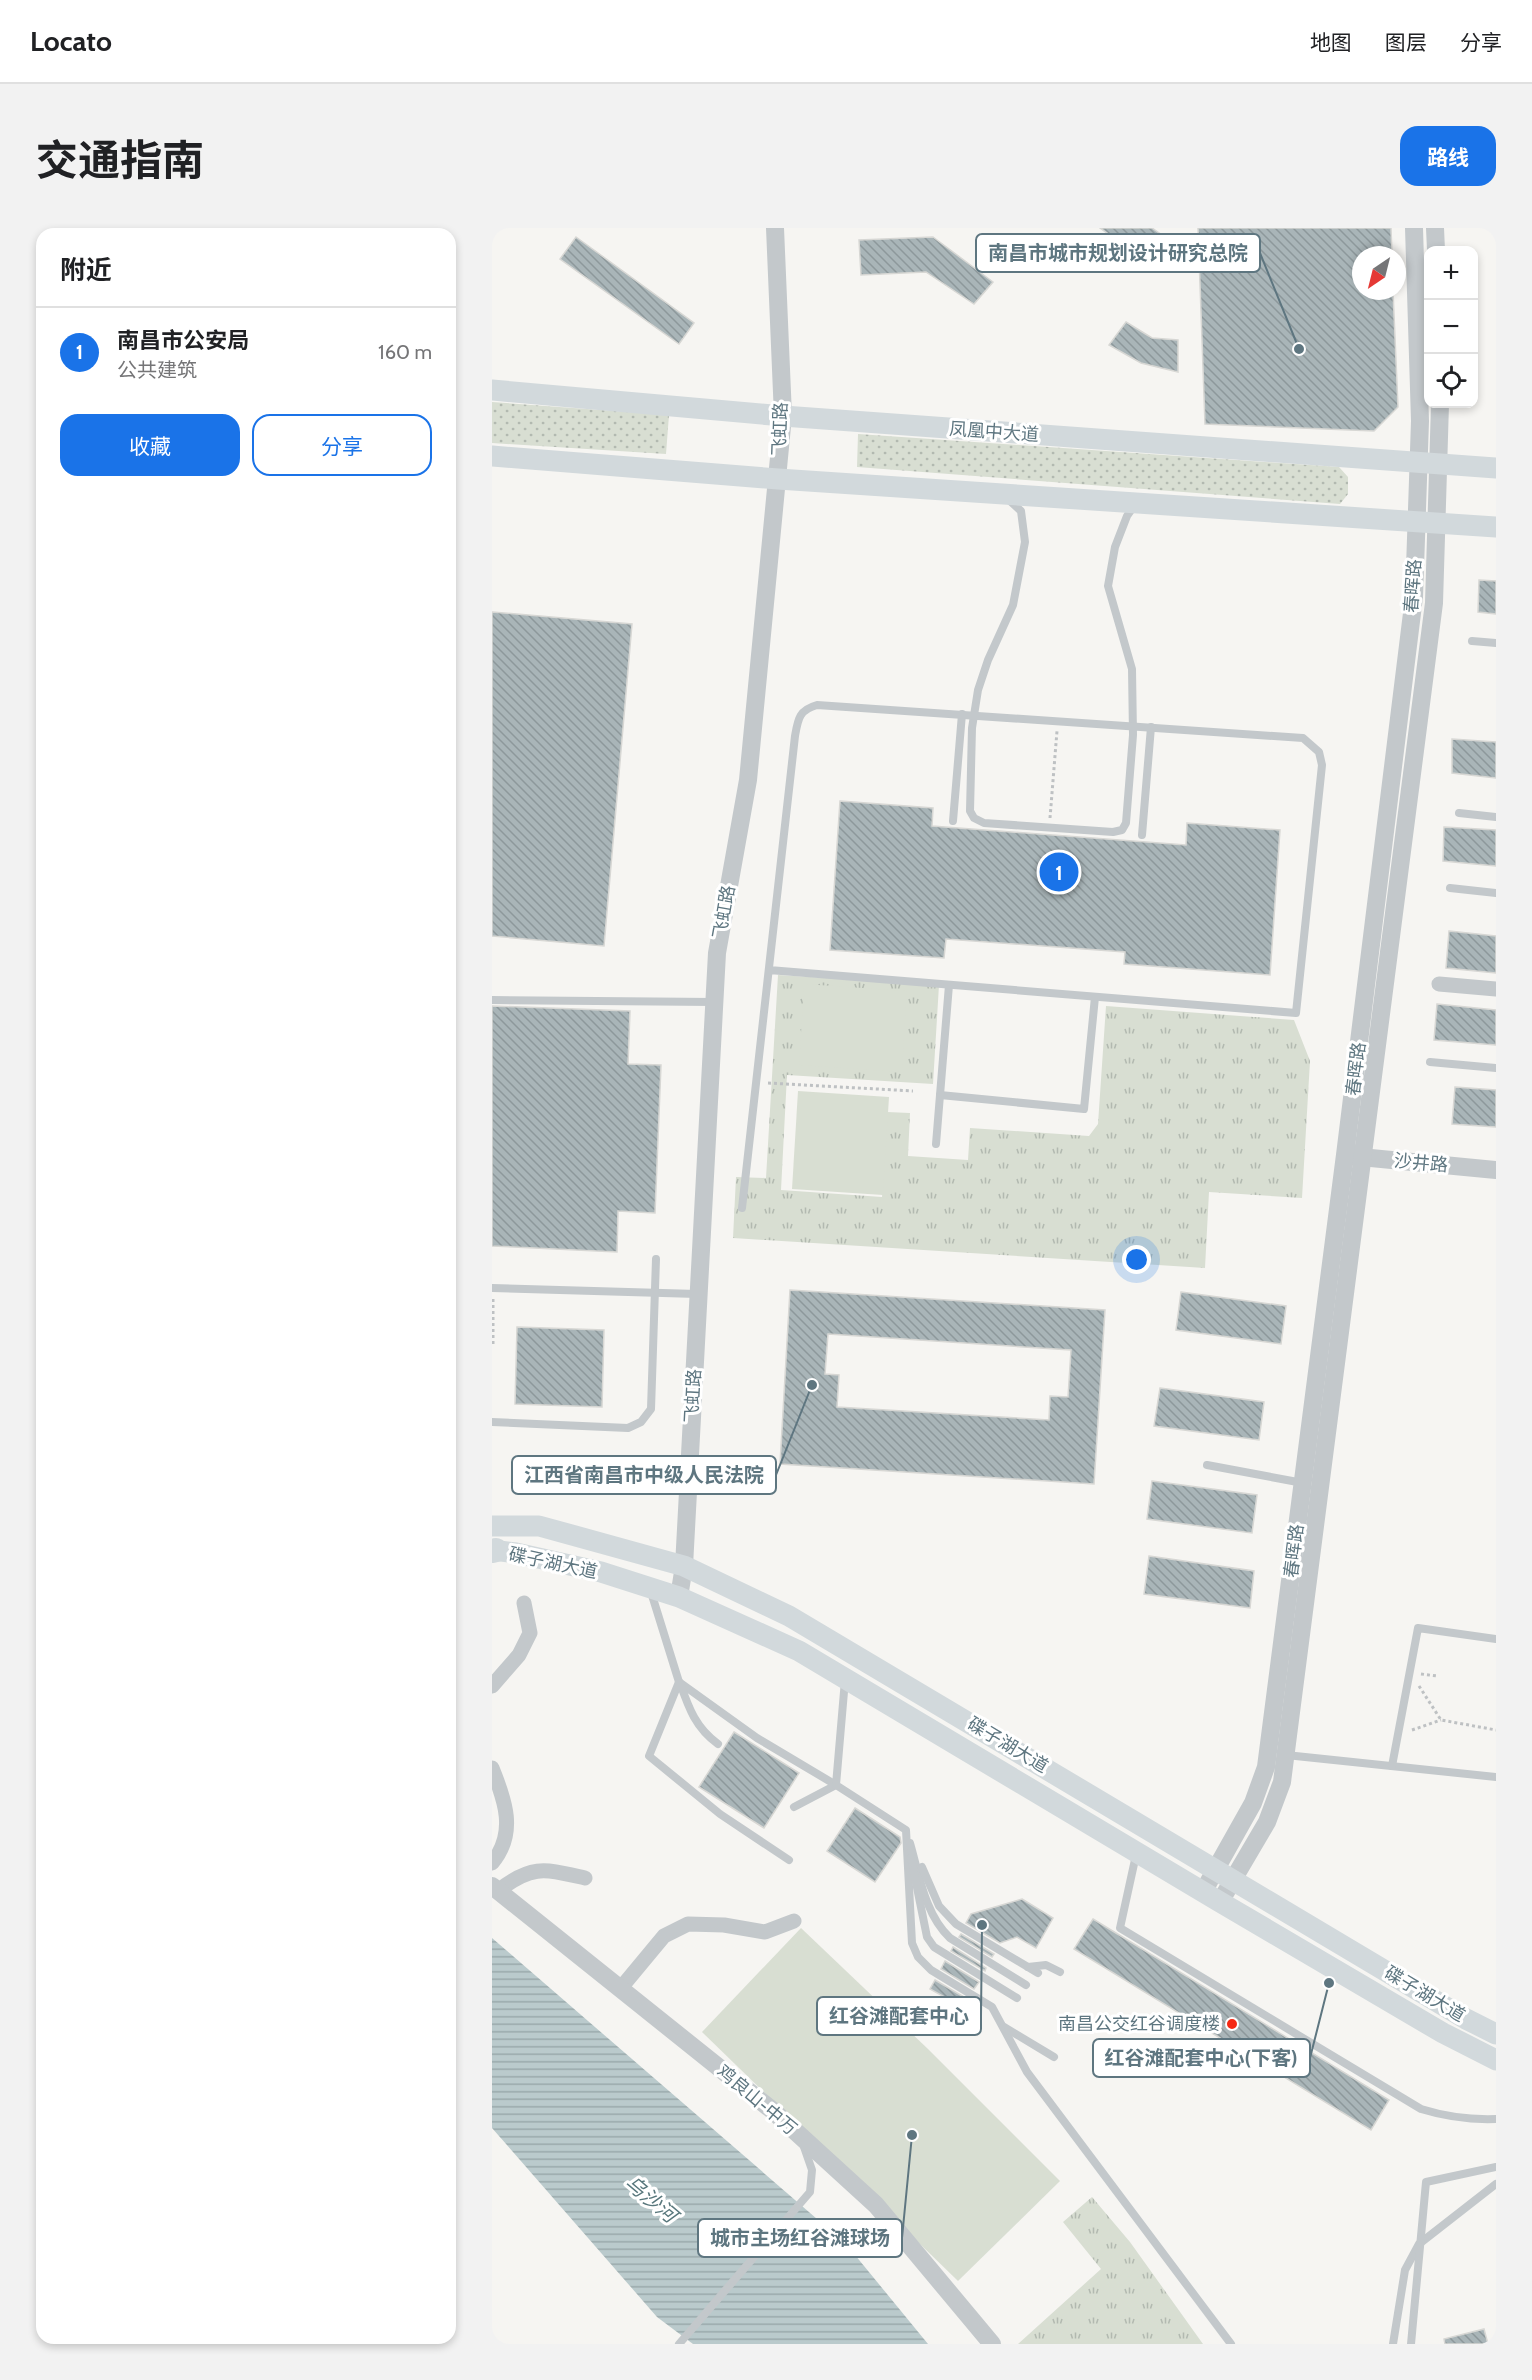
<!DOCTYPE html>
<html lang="zh">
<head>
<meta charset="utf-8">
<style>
	:root { --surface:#fff; --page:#f2f2f2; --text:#202124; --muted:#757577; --line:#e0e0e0; --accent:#1a73e8 }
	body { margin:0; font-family:Cabin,"Noto Sans SC",sans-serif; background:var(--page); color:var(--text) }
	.controls { position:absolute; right:18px; top:18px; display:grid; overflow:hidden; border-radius:12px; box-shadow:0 3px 9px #0003 }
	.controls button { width:54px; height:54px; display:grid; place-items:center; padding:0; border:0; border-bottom:2px solid var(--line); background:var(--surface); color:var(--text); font:30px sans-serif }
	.compass { position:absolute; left:860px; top:18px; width:54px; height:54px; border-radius:50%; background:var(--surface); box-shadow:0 3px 9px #0003; rotate:215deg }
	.you { position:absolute; left:645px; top:1032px; width:21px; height:21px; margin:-15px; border:4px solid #fff; border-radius:50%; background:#1a73e8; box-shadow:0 0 0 9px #1a73e833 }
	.badge { display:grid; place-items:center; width:39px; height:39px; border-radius:50%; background:var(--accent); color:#fff; font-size:20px; font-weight:700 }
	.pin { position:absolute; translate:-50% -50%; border:3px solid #fff; box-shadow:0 2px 6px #0006 }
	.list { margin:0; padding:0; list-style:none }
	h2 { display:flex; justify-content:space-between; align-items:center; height:78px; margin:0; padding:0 24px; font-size:26px }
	h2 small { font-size:20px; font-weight:400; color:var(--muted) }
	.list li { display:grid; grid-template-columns:39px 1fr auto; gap:18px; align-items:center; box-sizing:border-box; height:90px; padding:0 24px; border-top:2px solid var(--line) }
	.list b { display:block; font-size:22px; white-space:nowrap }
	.list p { margin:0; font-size:20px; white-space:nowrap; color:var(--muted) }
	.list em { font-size:20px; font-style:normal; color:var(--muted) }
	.actions { display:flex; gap:12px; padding:18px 24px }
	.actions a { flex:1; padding:14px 0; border:2px solid var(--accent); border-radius:18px; text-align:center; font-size:21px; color:var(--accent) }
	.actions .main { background:var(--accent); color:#fff }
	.icon { flex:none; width:33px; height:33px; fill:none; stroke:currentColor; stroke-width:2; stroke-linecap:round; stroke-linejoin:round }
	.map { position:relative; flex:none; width:1004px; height:2116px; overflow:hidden; border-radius:18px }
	header { display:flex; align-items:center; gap:36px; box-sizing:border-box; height:84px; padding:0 30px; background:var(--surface); border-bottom:2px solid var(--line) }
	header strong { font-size:28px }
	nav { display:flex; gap:33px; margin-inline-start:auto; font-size:21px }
	.intro { display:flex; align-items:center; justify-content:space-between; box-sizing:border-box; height:144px; padding:0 36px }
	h1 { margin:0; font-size:42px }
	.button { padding:15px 27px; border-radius:18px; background:var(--accent); color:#fff; font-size:21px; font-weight:700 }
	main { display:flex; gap:36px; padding:0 36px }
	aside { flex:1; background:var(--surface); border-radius:18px; box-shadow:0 3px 9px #0003 }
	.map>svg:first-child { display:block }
</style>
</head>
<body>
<header>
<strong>Locato</strong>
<nav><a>地图</a><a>图层</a><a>分享</a></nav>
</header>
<div class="intro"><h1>交通指南</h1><a class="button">路线</a></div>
<main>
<aside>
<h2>附近<small></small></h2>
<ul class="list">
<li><span class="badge">1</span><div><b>南昌市公安局</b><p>公共建筑</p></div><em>160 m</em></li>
</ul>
<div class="actions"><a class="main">收藏</a><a>分享</a></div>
</aside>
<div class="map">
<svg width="1004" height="2116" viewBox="0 0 1004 2116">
	<defs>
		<pattern id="grass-tufts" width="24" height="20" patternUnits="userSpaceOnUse" patternTransform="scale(1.5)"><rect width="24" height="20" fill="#d8ded2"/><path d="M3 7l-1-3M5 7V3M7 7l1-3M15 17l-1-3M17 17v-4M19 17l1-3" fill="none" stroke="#b2b9b0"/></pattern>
		<pattern id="park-dots" width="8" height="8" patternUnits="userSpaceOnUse" patternTransform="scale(1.5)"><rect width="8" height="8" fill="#d8ded2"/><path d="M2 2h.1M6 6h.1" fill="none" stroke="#b2b9b0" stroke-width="1.8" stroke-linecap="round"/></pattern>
		<pattern id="water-rules" width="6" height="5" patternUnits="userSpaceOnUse" patternTransform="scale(1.5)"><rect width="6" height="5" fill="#bacacc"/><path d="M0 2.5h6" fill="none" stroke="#9aa9ab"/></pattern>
		<pattern id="building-back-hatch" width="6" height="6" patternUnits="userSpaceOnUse" patternTransform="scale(1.5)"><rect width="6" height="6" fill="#a9b5b8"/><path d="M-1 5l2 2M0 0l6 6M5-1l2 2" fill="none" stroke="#8d989b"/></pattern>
	</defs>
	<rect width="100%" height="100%" fill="#f6f5f2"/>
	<g fill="url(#grass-tufts)">
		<path d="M286,747L447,757L441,856L295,847L289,962L390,969L395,884L418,885L416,928L476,932L478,900L597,908L606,896L614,778L802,792L818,833L810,970L717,964L713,1040L241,1010L244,949L274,950Z"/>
		<path d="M600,1969L638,2014L711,2116H526L609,2041L571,1994Z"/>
	</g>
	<g fill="url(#park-dots)">
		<path d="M0,174L177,187L174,226L0,215Z"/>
		<path d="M366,206L847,239L856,249V266L848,276L365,239Z"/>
	</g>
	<g fill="#d8ded2">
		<path d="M312,756L415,763L410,844L307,837Z"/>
		<path d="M306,863L397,869L391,967L300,961Z"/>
		<path d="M309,1700L436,1821L568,1953L466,2053L210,1804Z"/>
	</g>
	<path fill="url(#water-rules)" d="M0,1710L354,2016L436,2116H201L165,2089L0,1900Z"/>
	<g fill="url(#building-back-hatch)" stroke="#d7d7d4" stroke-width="1.5" fill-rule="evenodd">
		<path d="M608,0H660L684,17L666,42Z"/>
		<path d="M706,0H899L900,27H869V63H901L906,179L882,203L713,196Z"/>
		<path d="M84,9L202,95L187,116L68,31Z"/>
		<path d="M441,9L501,54L482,76L434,44L369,47L367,12Z"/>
		<path d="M634,94L660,110L686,112V144L649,135L617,117Z"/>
		<path d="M987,352L1004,353V386L986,384Z"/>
		<path d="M0,384L140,396L112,718L0,708Z"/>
		<path d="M960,511L1004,514V550L960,545Z"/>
		<path d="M348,573L441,580L440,598L694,617L695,595L788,602L778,747L632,736L633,724L454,711L452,730L338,722Z"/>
		<path d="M952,599L1004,602V638L951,633Z"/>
		<path d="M957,703L1004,708V745L954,740Z"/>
		<path d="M945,776L1004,782V817L942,812Z"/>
		<path d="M0,778L138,783L136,836L169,837L163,985L126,983L125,1024L0,1018Z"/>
		<path d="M963,859L1004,862V899L960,896Z"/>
		<path d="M298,1062L613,1082L602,1256L288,1236ZM336,1106L579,1122L576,1169L558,1168L557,1192L345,1179L347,1147L333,1146Z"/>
		<path d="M689,1064L794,1078L789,1116L684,1102Z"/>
		<path d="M25,1099L112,1102L110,1179L23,1176Z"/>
		<path d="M668,1160L772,1174L767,1212L662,1198Z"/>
		<path d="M660,1253L765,1267L760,1305L655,1291Z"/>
		<path d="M657,1328L762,1343L758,1380L652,1366Z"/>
		<path d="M242,1504L307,1545L272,1600L207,1559Z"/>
		<path d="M363,1580L408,1609L409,1615L383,1654L335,1623Z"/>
		<path d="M530,1671L561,1690L544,1720L525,1709L508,1715L474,1695L479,1686Z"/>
		<path d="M601,1691L897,1872L879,1902L582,1721Z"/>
		<path d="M469,1706L502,1726L500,1729L467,1709Z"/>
		<path d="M461,1719L494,1740L493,1743L459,1723Z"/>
		<path d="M453,1733L487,1754L482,1761L449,1741Z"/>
		<path d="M443,1752L477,1772L472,1780L438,1761Z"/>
		<path d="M992,2101L996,2116H953L952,2111Z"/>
	</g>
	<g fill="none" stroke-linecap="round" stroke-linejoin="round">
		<g stroke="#bec1c3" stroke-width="3" stroke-dasharray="3 3" stroke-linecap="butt">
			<path d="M558,590L565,503"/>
			<path d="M276,855L421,863"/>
			<path d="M1,1071V1119"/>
			<path d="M929,1446L945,1448"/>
			<path d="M927,1458L949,1492L1004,1502"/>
			<path d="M920,1502L949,1492"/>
		</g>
		<g stroke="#c3c8cb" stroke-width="8">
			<path d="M516,271L529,283L533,314L521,377L496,432L486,462L480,500L478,583L482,590L492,595L621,604L630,602L634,595L641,507L640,441L616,358L623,319L635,288L642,278"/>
			<path d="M980,413L1004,415"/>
			<path d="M967,585L1004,589"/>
			<path d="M461,593L470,486"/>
			<path d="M650,607L659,499"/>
			<path d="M958,660L1004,665"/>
			<path d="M0,772L222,774"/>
			<path d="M938,834L1004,840"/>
			<path d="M448,867L592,881L603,769"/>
			<path d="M444,916L457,757"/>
			<path d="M250,980L303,508C306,491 307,482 325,477L811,510L827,524L830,537L804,785L277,742"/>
			<path d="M0,1060L205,1066"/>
			<path d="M0,1194L136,1200L149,1194L159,1181L164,1031"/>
			<path d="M715,1237L811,1255"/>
			<path d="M159,1364L187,1454L265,1510L344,1557L302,1579"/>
			<path d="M353,1452L344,1557L414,1602L420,1715L426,1729L439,1742L500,1779L535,1844L739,2116"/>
			<path d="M187,1454L157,1528L228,1586L297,1632"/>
			<path d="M188,1455C197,1481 204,1500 226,1516"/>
			<path d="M794,1527L1004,1549"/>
			<path d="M900,1538L926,1400L1004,1411"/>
			<path d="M418,1615C427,1646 433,1687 458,1710L534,1757"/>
			<path d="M644,1627L628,1700L929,1881C955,1889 977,1892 1004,1891"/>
			<path d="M419,1630L435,1709L442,1719L525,1770"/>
			<path d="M430,1639L447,1678L464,1696L546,1745"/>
			<path d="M536,1739L554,1737L568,1744"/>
			<path d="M512,1799L562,1829"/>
			<path d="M187,2116L318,1964L320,1942L312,1919"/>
			<path d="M901,2116L913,2042L927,2016L1004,1956"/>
			<path d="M919,2116L934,1954L1004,1939"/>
		</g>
		<g stroke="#c3c8cb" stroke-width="15">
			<path d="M947,756L1004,761"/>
			<path d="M0,1458L27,1427L38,1405L32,1375"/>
			<path d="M0,1540C13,1572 25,1605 0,1635"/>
			<path d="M6,1663C40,1636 53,1641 93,1650"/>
			<path d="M128,1761L172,1708L196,1696L232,1697L273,1704L302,1693"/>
		</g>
		<g stroke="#c3c8cb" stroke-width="18">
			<path d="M943,0L944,22"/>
			<path d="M858,928L1004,942"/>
			<path d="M187,1369L192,1338L225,725L256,552L291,188L283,0"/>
			<path d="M0,1658L280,1882L384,1977L500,2116"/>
			<path d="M711,1664L761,1575L774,1539L853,927L922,369L928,193L922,0"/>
			<path d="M728,1674L775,1594L790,1554L942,375L948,176"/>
		</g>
		<g stroke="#d2d9dc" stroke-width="21">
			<path d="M0,162L291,188L1004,240"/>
			<path d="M0,228L286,251L1004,299"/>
			<path d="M0,1298H47L192,1338L297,1388L974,1791L1004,1806"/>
			<path d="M0,1322L24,1325L109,1344L187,1369L307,1423L728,1674L951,1805L1004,1832"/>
		</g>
		<path stroke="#d2d9dc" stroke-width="24" d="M0,1323L4,1322"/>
	</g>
	<circle fill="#f52813" stroke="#fff" stroke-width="2" cx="740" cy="1796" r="6"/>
	<g text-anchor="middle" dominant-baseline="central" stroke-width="6" stroke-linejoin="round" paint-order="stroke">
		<g font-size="18" fill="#5e7680" stroke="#fff">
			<text transform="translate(288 201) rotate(-88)">飞虹路</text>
			<text transform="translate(502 204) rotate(4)">凤凰中大道</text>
			<text transform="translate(921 358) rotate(-86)">春晖路</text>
			<text transform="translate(232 684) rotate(-80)">飞虹路</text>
			<text transform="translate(864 841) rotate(-83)">春晖路</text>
			<text transform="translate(929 935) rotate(5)">沙井路</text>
			<text transform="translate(201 1168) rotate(-87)">飞虹路</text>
			<text transform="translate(802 1323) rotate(-83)">春晖路</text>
			<text transform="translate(61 1335) rotate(12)">碟子湖大道</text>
			<text transform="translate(516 1517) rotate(31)">碟子湖大道</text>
			<text transform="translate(933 1766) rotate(31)">碟子湖大道</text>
			<text transform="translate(265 1872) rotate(40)">鸡良山-中万</text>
		</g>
		<g font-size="18" fill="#5e7680" stroke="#fff" text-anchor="end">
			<text x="728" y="1796">南昌公交红谷调度楼</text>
		</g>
		<g font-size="20" font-style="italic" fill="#58777c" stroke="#fff">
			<text transform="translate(159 1971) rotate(40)">乌沙河</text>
		</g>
	</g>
	<path fill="none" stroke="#5e7680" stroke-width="2" d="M807 121L768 25M320 1157L284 1247M490 1697L489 1788M837 1755L818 1830M420 1907L410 2010"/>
	<g fill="#5e7680" stroke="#fff" stroke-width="2">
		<circle cx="807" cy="121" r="6"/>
		<circle cx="320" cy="1157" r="6"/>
		<circle cx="490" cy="1697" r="6"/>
		<circle cx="837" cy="1755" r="6"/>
		<circle cx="420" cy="1907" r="6"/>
	</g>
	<g fill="#fff" stroke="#5e7680" stroke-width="2">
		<rect x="484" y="6" width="284" height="38" rx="6"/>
		<rect x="20" y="1228" width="264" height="38" rx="6"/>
		<rect x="325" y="1769" width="164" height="38" rx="6"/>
		<rect x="601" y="1811" width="217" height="38" rx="6"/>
		<rect x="206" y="1991" width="204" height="38" rx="6"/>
	</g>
	<g font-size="20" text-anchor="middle" font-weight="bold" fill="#5e7680">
		<text x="626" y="32">南昌市城市规划设计研究总院</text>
		<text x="152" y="1254">江西省南昌市中级人民法院</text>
		<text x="407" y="1795">红谷滩配套中心</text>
		<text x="709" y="1837">红谷滩配套中心(下客)</text>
		<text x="308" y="2017">城市主场红谷滩球场</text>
	</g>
</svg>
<div class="controls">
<button>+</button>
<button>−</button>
<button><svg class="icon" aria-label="locate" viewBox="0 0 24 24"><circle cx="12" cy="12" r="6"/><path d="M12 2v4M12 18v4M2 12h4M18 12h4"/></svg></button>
</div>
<svg class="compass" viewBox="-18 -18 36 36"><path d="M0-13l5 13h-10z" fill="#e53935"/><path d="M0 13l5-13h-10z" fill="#757577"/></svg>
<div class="you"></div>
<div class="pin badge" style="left:567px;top:644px">1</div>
</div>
</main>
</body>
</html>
